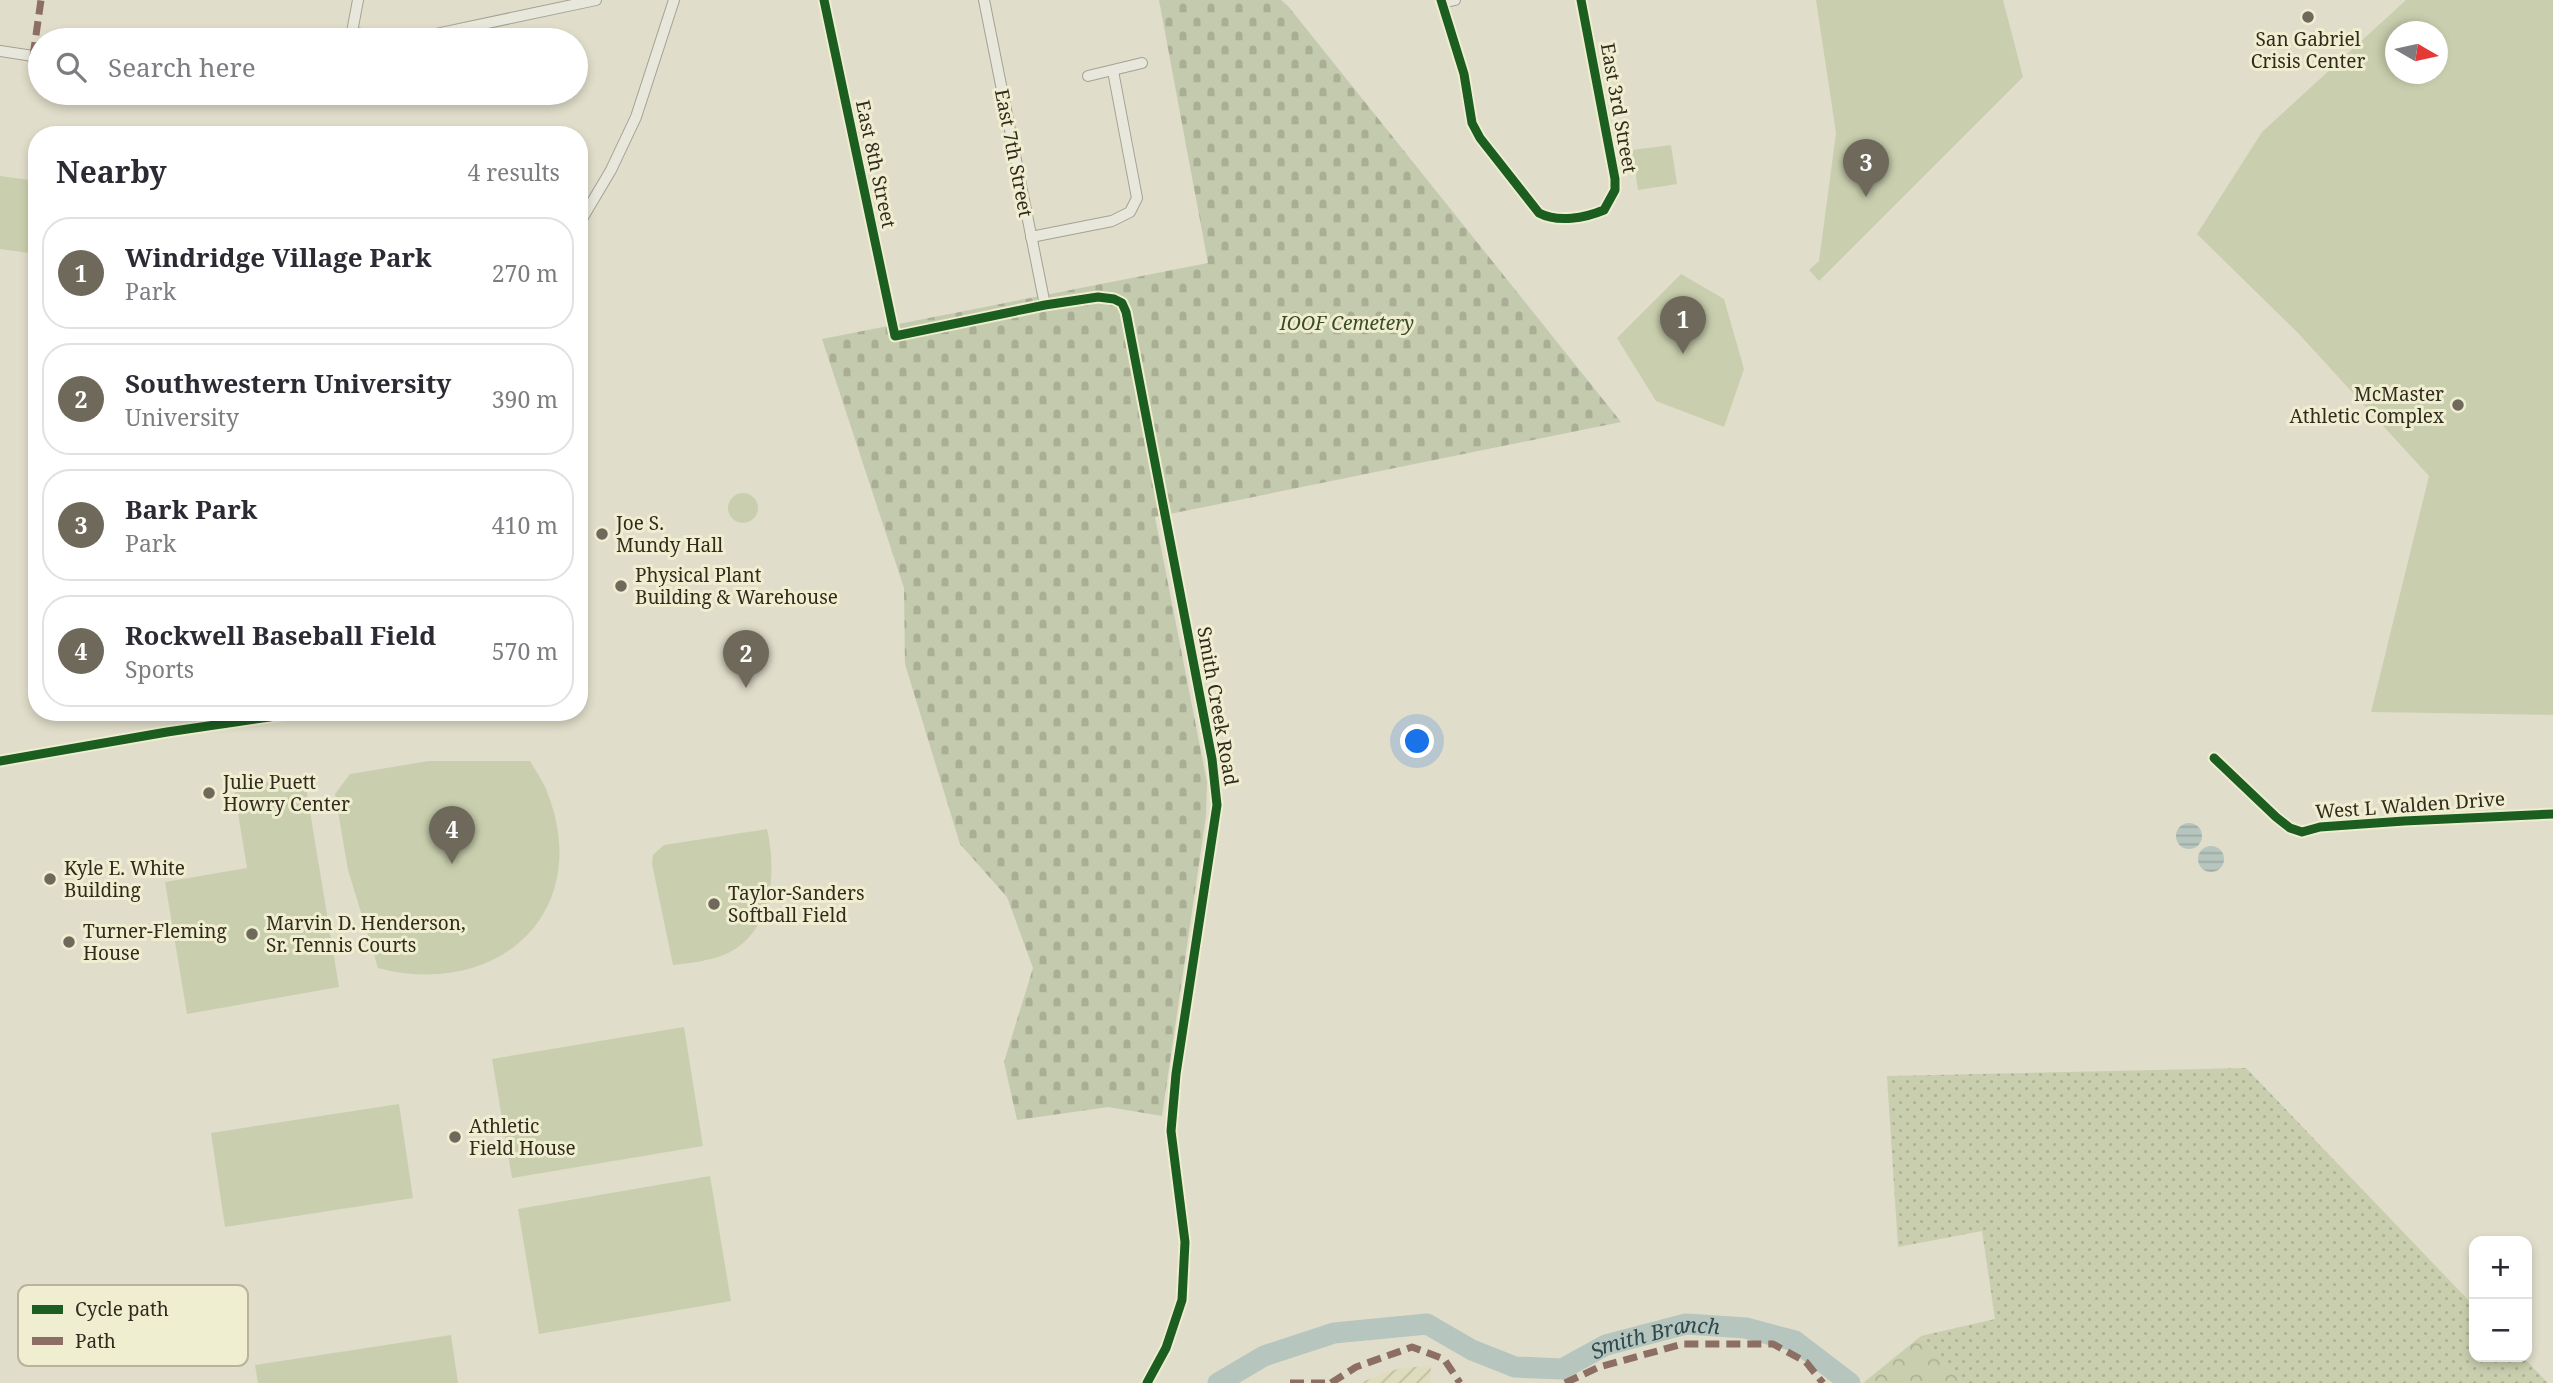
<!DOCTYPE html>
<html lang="en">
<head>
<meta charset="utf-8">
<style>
	:root { --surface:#fff; --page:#f2f2f3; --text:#2b2b33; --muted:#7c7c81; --line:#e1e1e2; --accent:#6e695a }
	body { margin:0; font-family:"Noto Serif",serif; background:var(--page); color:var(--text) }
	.controls { position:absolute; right:21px; bottom:21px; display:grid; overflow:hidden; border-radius:14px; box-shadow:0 4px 10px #0003 }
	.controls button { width:63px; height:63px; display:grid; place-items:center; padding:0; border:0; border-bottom:2px solid var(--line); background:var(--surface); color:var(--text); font:35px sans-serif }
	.compass { position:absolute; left:2385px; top:21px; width:63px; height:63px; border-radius:50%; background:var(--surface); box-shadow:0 4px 10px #0003; rotate:99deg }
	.you { position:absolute; left:1418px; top:742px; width:24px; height:24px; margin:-18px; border:5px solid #fff; border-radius:50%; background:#1a73e8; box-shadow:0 0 0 10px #1a73e833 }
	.badge { display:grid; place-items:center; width:46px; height:46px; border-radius:50%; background:var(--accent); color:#fff; font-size:23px; font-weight:700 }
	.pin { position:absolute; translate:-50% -58px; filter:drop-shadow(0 2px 4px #0008) }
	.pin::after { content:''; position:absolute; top:37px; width:24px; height:21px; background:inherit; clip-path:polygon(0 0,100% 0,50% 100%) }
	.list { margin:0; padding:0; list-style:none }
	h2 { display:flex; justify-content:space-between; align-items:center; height:91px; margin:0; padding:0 28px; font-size:30px }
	h2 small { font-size:23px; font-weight:400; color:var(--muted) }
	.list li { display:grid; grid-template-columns:46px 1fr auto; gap:21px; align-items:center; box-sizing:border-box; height:112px; margin:0 14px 14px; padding:0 14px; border:2px solid var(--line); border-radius:28px }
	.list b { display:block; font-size:26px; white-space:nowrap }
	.list p { margin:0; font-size:23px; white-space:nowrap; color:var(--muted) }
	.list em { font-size:23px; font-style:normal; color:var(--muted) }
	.icon { flex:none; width:38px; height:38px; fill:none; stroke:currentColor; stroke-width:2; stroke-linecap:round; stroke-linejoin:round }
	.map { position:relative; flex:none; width:2553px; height:1383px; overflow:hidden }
	.search { position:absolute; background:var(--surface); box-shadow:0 4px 10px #0003; left:28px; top:28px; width:560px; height:77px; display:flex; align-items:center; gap:18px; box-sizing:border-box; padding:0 24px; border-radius:38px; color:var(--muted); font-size:26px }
	.panel { position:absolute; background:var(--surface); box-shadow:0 4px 10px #0003; left:28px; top:126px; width:560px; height:595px; border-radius:28px }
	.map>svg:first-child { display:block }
</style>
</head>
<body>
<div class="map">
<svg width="2553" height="1383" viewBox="0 0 2553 1383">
	<defs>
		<pattern id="farmland-furrows" width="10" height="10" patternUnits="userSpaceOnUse" patternTransform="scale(1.75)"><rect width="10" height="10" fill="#dddcbc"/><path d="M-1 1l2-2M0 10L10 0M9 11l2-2" fill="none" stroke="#bebda1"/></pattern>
		<pattern id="grass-dots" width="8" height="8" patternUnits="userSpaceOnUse" patternTransform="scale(1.75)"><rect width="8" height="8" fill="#c9cfae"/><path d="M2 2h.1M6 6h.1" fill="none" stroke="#adb295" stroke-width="1.8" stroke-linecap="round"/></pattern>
		<pattern id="forest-crowns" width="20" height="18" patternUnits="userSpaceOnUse" patternTransform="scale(1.75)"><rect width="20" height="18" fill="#c9cfae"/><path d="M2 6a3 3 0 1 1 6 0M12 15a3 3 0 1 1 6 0" fill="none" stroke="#adb295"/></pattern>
		<pattern id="cemetery-stones" width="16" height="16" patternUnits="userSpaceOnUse" patternTransform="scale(1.75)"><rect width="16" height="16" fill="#c4caad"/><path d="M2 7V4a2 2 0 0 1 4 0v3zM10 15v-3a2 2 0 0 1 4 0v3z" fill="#a9ae94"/></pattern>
		<pattern id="water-rules" width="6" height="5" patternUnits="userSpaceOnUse" patternTransform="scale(1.75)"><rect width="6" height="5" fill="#b6c5be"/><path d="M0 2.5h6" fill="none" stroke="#9da9a3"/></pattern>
	</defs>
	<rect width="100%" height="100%" fill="#e0ddca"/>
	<path fill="url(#farmland-furrows)" d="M1431,1366L1430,1383H1359L1400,1368Z"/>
	<path fill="url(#grass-dots)" d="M2246,1068L2474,1306V1357H2523L2548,1383H1962L1921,1336L1995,1319L1982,1231L1898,1247L1887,1076Z"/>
	<path fill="url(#forest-crowns)" d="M1921,1336L1962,1383H1863Z"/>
	<path fill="url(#cemetery-stones)" d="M1159,0H1281L1288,6L1621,422L1155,517L1207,782L1206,816L1162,1116L1108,1107L1017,1120L1004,1062L1033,968L1007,897L960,844L905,664L904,588L822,339L1208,263Z"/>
	<g fill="#c9cfae" fill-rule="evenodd">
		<path d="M1816,0H2003L2023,77L1819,281L1809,270L1819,261L1836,133Z"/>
		<path d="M2406,0H2553V715L2371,712L2429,476L2298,333L2197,234L2262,132ZM2396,32H2438V74H2396Z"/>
		<path d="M1671,145L1677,184L1638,190L1632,150Z"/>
		<path d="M0,176L37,181V254L0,249Z"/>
		<path d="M1681,274L1724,299L1744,369L1724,427L1656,401L1617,338Z"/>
		<circle cx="743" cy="508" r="15"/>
		<path d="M429,761H530C535,770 542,779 546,789C596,911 499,1000 378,968L348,870L335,794L350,774Z"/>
		<path d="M304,775L339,987L187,1014L165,882L247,868L234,789Z"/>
		<path d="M767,829C777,872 773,933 726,954C709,961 690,963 673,965L652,864L653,855L664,845Z"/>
		<path d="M684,1027L703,1146L512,1178L492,1059Z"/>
		<path d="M399,1104L413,1198L225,1227L211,1133Z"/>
		<path d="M710,1176L731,1301L539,1334L518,1209Z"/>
		<path d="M451,1335L458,1383H258L255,1365Z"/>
	</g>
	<g fill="url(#water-rules)">
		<circle cx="2189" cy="836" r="13"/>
		<circle cx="2211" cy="859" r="13"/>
	</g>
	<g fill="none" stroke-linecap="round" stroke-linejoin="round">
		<path stroke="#b6c5be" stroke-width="21" id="s1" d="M1218,1383L1264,1356L1334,1333L1427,1324L1472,1350L1515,1367L1562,1369L1606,1345L1686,1324L1746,1328L1795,1341L1850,1383"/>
		<defs>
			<g id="minor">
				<path d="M358,0L352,32L376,37L417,38L596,0"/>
				<path d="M824,0L895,336L1045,305L1098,297L1114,299L1122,303L1126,312L1212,759L1217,805L1176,1074L1171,1131L1185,1242L1182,1300L1166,1348L1147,1383"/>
				<path d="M984,0L1045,305"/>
				<path d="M1441,0L1464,74L1472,123L1480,138L1539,213C1558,223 1585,218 1604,210L1615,190V179L1581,0"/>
				<path d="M1442,3L1455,0"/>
				<path d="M0,51L33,56"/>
				<path d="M1088,76L1142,63"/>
				<path d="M579,224L611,170L636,117L674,0"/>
				<path d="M1031,237L1112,221L1130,212L1137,198L1113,71"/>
				<path d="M2214,758L2276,817L2290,828L2302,832L2320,827L2404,821L2553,814"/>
				<path d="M0,761L167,732L304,712"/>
			</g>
		</defs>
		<use href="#minor" stroke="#a5a194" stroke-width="12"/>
		<use href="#minor" stroke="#e8e7db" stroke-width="10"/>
		<g stroke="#8d6e63" stroke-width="7" stroke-dasharray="14 7" stroke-linecap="butt">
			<path d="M33,56L41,0"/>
			<path d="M1290,1383H1327"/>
			<path d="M1331,1383L1356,1367L1412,1347L1444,1359L1460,1383"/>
			<path d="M1565,1383L1599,1367L1683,1344H1773L1806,1362L1823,1383"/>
		</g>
		<defs>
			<g id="cycleway">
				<path d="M824,0L895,336L1045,305L1098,297L1114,299L1122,303L1126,312L1212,759L1217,805L1176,1074L1171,1131L1185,1242L1182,1300L1166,1348L1147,1383"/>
				<path d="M1441,0L1464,74L1472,123L1480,138L1539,213C1558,223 1585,218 1604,210L1615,190V179L1581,0"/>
				<path d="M2214,758L2276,817L2290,828L2302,832L2320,827L2404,821L2553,814"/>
				<path d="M0,761L167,732L304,712"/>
			</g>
		</defs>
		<use href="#cycleway" stroke="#f0eed1" stroke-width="13"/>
		<use href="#cycleway" stroke="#1b5e20" stroke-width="9"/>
	</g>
	<g fill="#6e695a" stroke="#f0eed1" stroke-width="2.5">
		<circle cx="2308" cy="17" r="7"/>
		<circle cx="2458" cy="405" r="7"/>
		<circle cx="602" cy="534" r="7"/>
		<circle cx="621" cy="586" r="7"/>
		<circle cx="209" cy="793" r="7"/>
		<circle cx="50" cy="879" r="7"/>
		<circle cx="714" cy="904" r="7"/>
		<circle cx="252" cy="934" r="7"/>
		<circle cx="69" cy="942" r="7"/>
		<circle cx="455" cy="1137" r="7"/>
	</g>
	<g text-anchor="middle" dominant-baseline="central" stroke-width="6" stroke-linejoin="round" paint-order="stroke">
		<g font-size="19" fill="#312b1e" stroke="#f0eed1" text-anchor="start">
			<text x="2308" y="39" text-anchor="middle">San Gabriel<tspan x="2308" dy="22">Crisis Center</tspan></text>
			<text x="2444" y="394" text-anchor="end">McMaster<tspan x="2444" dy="22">Athletic Complex</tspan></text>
			<text x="616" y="523">Joe S.<tspan x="616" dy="22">Mundy Hall</tspan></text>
			<text x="635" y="575">Physical Plant<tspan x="635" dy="22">Building &amp; Warehouse</tspan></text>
			<text x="223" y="782">Julie Puett<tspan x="223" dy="22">Howry Center</tspan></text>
			<text x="64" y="868">Kyle E. White<tspan x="64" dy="22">Building</tspan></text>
			<text x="728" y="893">Taylor-Sanders<tspan x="728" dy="22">Softball Field</tspan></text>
			<text x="266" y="923">Marvin D. Henderson,<tspan x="266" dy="22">Sr. Tennis Courts</tspan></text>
			<text x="83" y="931">Turner-Fleming<tspan x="83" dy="22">House</tspan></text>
			<text x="469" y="1126">Athletic<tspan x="469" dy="22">Field House</tspan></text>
		</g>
		<g font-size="19" fill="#312b1e" stroke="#f0eed1">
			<text transform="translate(1619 108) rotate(80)">East 3rd Street</text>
			<text transform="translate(1014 153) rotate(79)">East 7th Street</text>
			<text transform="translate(876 164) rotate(78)">East 8th Street</text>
			<text transform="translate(1218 706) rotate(80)">Smith Creek Road</text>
			<text transform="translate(2410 805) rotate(-4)">West L Walden Drive</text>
		</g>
		<g font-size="19" font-style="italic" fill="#3a4b27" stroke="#f0eed1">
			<text x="1347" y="323">IOOF Cemetery</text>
		</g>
		<g font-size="21" font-style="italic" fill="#2f4a4f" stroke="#f0eed1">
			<text stroke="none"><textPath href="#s1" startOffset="466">Smith Branch</textPath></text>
		</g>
	</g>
	<rect x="18" y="1285" width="230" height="81" rx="10" fill="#f0eed1" stroke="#b7b49b" stroke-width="2"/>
	<rect x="32" y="1305" width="31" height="9" fill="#1b5e20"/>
	<rect x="32" y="1337" width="31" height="8" fill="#8d6e63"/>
	<g font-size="19" fill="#312b1e">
		<text x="75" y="1316">Cycle path</text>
		<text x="75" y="1348">Path</text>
	</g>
</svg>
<div class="controls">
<button>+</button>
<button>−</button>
</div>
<svg class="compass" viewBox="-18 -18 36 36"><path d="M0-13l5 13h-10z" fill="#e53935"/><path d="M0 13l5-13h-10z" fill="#7c7c81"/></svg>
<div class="you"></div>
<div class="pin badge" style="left:1683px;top:354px">1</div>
<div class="pin badge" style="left:746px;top:688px">2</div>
<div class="pin badge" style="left:1866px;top:197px">3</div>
<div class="pin badge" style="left:452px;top:864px">4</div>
<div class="search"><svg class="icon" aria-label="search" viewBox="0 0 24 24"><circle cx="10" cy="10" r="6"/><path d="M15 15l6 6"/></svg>Search here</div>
<section class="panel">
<h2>Nearby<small>4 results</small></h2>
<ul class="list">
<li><span class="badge">1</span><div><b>Windridge Village Park</b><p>Park</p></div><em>270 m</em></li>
<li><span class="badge">2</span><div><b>Southwestern University</b><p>University</p></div><em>390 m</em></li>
<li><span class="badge">3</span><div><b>Bark Park</b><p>Park</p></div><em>410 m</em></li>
<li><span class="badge">4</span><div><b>Rockwell Baseball Field</b><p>Sports</p></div><em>570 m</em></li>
</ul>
</section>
</div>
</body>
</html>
